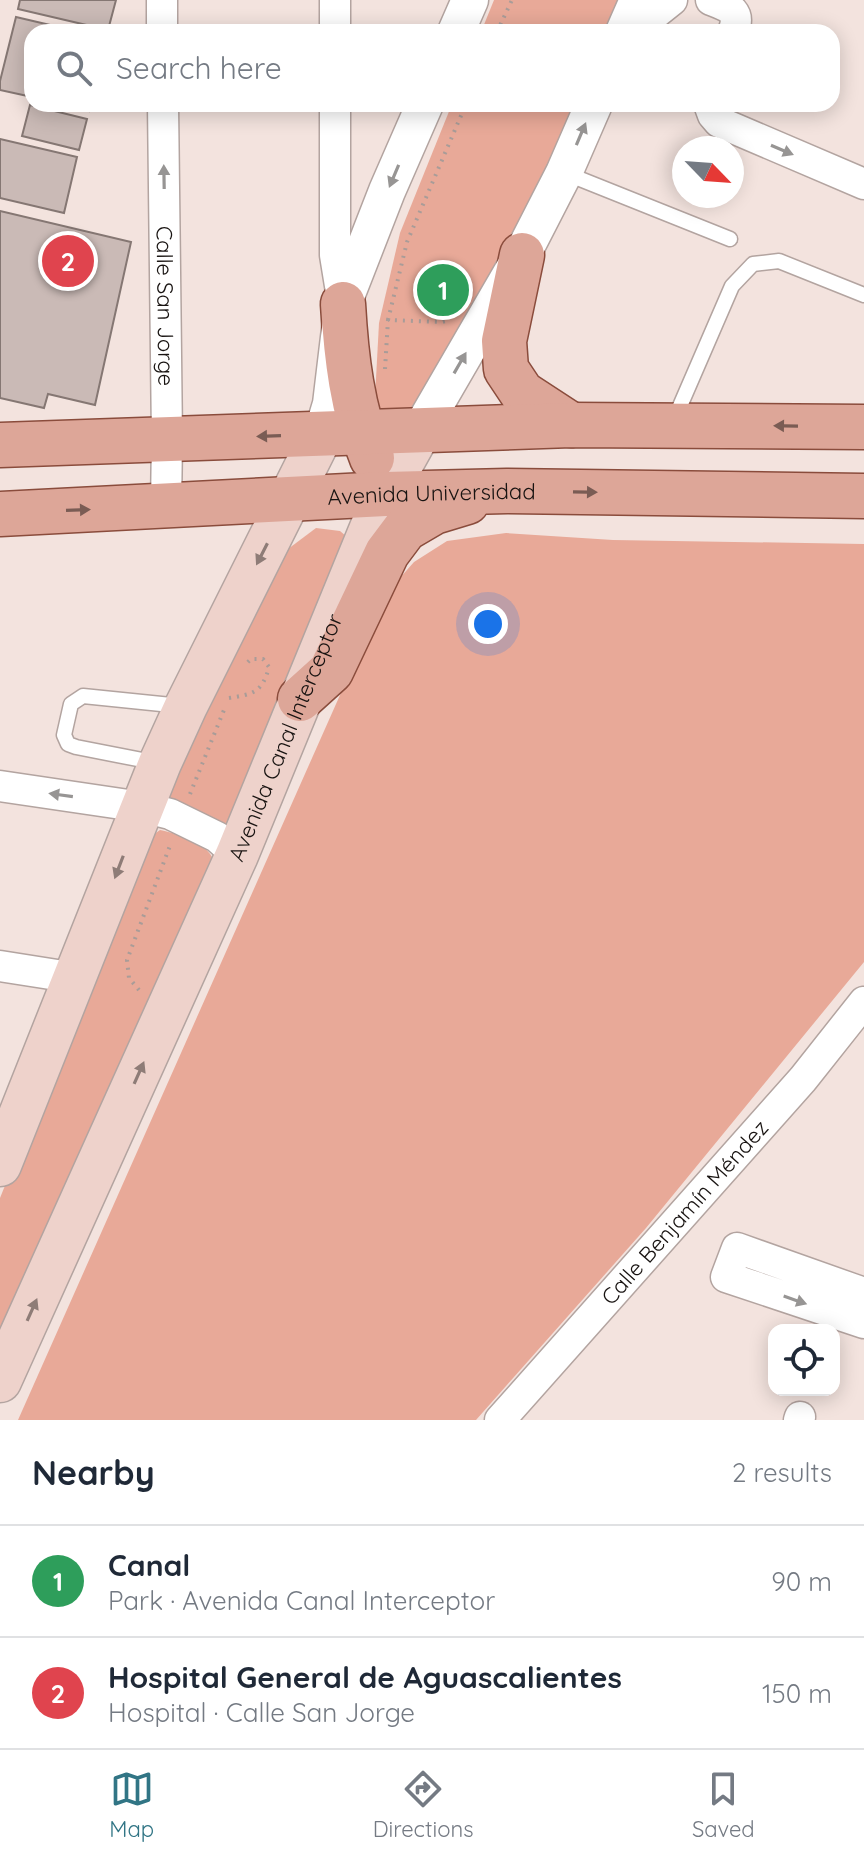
<!DOCTYPE html>
<html lang="en">
<head>
<meta charset="utf-8">
<style>
	:root { --surface:#fff; --page:#f6f6f7; --text:#1f2937; --muted:#747a83; --line:#e0e1e3; --accent:#317585 }
	body { margin:0; font-family:Quicksand,sans-serif; background:var(--page); color:var(--text) }
	.controls { position:absolute; right:24px; bottom:24px; display:grid; overflow:hidden; border-radius:16px; box-shadow:0 4px 20px #0003 }
	.controls button { width:72px; height:72px; display:grid; place-items:center; padding:0; border:0; border-bottom:2px solid var(--line); background:var(--surface); color:var(--text); font:40px sans-serif }
	.compass { position:absolute; left:672px; top:136px; width:72px; height:72px; border-radius:50%; background:var(--surface); box-shadow:0 4px 20px #0003; rotate:115deg }
	.you { position:absolute; left:488px; top:624px; width:28px; height:28px; margin:-20px; border:6px solid #fff; border-radius:50%; background:#1a73e8; box-shadow:0 0 0 12px #1a73e833 }
	.badge { display:grid; place-items:center; width:52px; height:52px; border-radius:50%; background:var(--accent); color:#fff; font-size:26px; font-weight:700 }
	.pin { position:absolute; translate:-50% -50%; border:4px solid #fff; box-shadow:0 2px 8px #0006 }
	.list { margin:0; padding:0; list-style:none }
	h2 { display:flex; justify-content:space-between; align-items:center; height:104px; margin:0; padding:0 32px; font-size:34px }
	h2 small { font-size:26px; font-weight:400; color:var(--muted) }
	.list li { display:grid; grid-template-columns:52px 1fr auto; gap:24px; align-items:center; box-sizing:border-box; height:112px; padding:0 32px; border-top:2px solid var(--line) }
	.list b { display:block; font-size:30px; white-space:nowrap }
	.list p { margin:0; font-size:26px; white-space:nowrap; color:var(--muted) }
	.list em { font-size:26px; font-style:normal; color:var(--muted) }
	.icon { flex:none; width:44px; height:44px; fill:none; stroke:currentColor; stroke-width:2; stroke-linecap:round; stroke-linejoin:round }
	.map { position:relative; flex:none; width:864px; height:1420px; overflow:hidden }
	.search { position:absolute; background:var(--surface); box-shadow:0 4px 20px #0003; left:24px; right:24px; top:24px; height:88px; display:flex; align-items:center; gap:20px; box-sizing:border-box; padding:0 28px; border-radius:24px; color:var(--muted); font-size:30px }
	.sheet { height:328px; background:var(--surface) }
	nav { display:flex; justify-content:space-around; align-items:center; box-sizing:border-box; height:112px; border-top:2px solid var(--line); background:var(--surface); font-size:22px; color:var(--muted) }
	nav a { display:grid; justify-items:center; gap:4px }
	nav .on { color:var(--accent) }
	.map>svg:first-child { display:block }
</style>
</head>
<body>
<div class="map">
<svg width="864" height="1420" viewBox="0 0 864 1420">
	<rect width="100%" height="100%" fill="#f3e3de"/>
	<g fill="#e8a998">
		<path d="M494,0H626L613,32H481Z"/>
		<path d="M452,104H582L426,418L374,416L379,323L400,233Z"/>
		<path d="M316,528L340,531L353,542L232,829L163,797L288,549Z"/>
		<path d="M506,533L613,540L864,544V962L646,1228L476,1420H18L384,596L414,562L447,541Z"/>
		<path d="M160,830C185,836 207,840 217,867L0,1348V1198L143,842Z"/>
	</g>
	<g fill="#cabab6" stroke="#857773" stroke-width="2">
		<path d="M20,0H116L108,30L18,9Z"/>
		<path d="M16,17L80,32H32V97L0,90V81Z"/>
		<path d="M60,104H90L89,111Z"/>
		<path d="M30,105L87,119L79,150L22,136Z"/>
		<path d="M0,139L77,157L64,213L0,198Z"/>
		<path d="M0,211L131,242L95,405L48,394L44,408L0,398Z"/>
	</g>
	<g fill="none" stroke-linecap="round" stroke-linejoin="round">
		<defs>
			<g id="service">
				<path d="M565,173L730,239"/>
				<path d="M674,420L732,286L753,264L779,261L864,295"/>
				<path d="M158,763L76,747L68,744L64,735L71,704L83,696L181,706"/>
			</g>
			<g id="minor">
				<path d="M162,0V32"/>
				<path d="M335,0V32"/>
				<path d="M711,0C729,7 742,11 733,32"/>
				<path d="M632,32L672,0"/>
				<path id="s1" d="M163,104L167,439L166,507"/>
				<path d="M335,104V255L343,304"/>
				<path d="M709,104L713,115L719,122L864,184"/>
				<path d="M0,786L142,807L170,814L217,837L237,855"/>
				<path d="M0,966L76,978"/>
				<path d="M864,1293L737,1248L726,1277L864,1323"/>
				<path id="s2" d="M500,1420L803,1079L864,1002"/>
				<path d="M799,1420L800,1417"/>
			</g>
			<g id="tertiary">
				<path d="M456,32L470,0"/>
				<path d="M624,32L638,0"/>
				<path d="M420,431L522,255L564,173L594,104"/>
				<path d="M322,434L331,404L343,304L387,191L425,104"/>
			</g>
			<g id="secondary">
				<path d="M0,1165L160,763L186,706L322,434"/>
				<path id="s3" d="M0,1381L237,855L385,494L420,431"/>
			</g>
			<g id="primary">
				<path d="M522,255L504,341L506,369L522,393L571,425"/>
				<path d="M343,304C346,357 352,409 372,458"/>
				<path d="M0,445L571,425L864,427"/>
				<path id="s4" d="M0,514L385,494L507,491L864,496"/>
				<path d="M300,699L331,671L387,553L405,529L434,512L467,502"/>
			</g>
		</defs>
		<use href="#service" stroke="#b3a4a0" stroke-width="17"/>
		<use href="#minor" stroke="#b3a4a0" stroke-width="33"/>
		<use href="#tertiary" stroke="#b3a4a0" stroke-width="39"/>
		<use href="#secondary" stroke="#b3a4a0" stroke-width="45"/>
		<use href="#primary" stroke="#8a4c3c" stroke-width="47"/>
		<g stroke="#a99c98" stroke-width="4" stroke-dasharray="2 6" stroke-linecap="butt">
			<path d="M497,32L512,0"/>
			<path d="M388,320L407,242L466,104"/>
			<path d="M385,369L388,320L442,322L450,320"/>
			<path d="M229,698C253,694 262,693 269,667L263,659H251L245,665"/>
			<path d="M190,794L226,705"/>
			<path d="M139,990L129,978L127,960L171,843"/>
		</g>
		<use href="#service" stroke="#fff" stroke-width="14"/>
		<use href="#minor" stroke="#fff" stroke-width="30"/>
		<use href="#tertiary" stroke="#fff" stroke-width="36"/>
		<use href="#secondary" stroke="#eed2cb" stroke-width="42"/>
		<use href="#primary" stroke="#dda698" stroke-width="44"/>
	</g>
	<defs><path id="oneway-solid" d="M-6-.8H1V-3.2L6.5 0L1 3.2V.8H-6Z" transform="scale(2)"/></defs>
	<g fill="#979594">
		<use href="#oneway-solid" transform="translate(581 134) rotate(-67)"/>
		<use href="#oneway-solid" transform="translate(782 150) rotate(23)"/>
		<use href="#oneway-solid" transform="translate(394 176) rotate(113)"/>
		<use href="#oneway-solid" transform="translate(164 177) rotate(-91)"/>
		<use href="#oneway-solid" transform="translate(460 363) rotate(-60)"/>
		<use href="#oneway-solid" transform="translate(61 795) rotate(-172)"/>
		<use href="#oneway-solid" transform="translate(795 1300) rotate(19)"/>
	</g>
	<g fill="#7a5c54">
		<use href="#oneway-solid" transform="translate(786 426) rotate(-179)"/>
		<use href="#oneway-solid" transform="translate(269 436) rotate(178)"/>
		<use href="#oneway-solid" transform="translate(585 492) rotate(1)"/>
		<use href="#oneway-solid" transform="translate(78 510) rotate(-2)"/>
	</g>
	<g fill="#8e7c77">
		<use href="#oneway-solid" transform="translate(262 554) rotate(117)"/>
		<use href="#oneway-solid" transform="translate(119 867) rotate(111)"/>
		<use href="#oneway-solid" transform="translate(139 1073) rotate(-66)"/>
		<use href="#oneway-solid" transform="translate(32 1310) rotate(-66)"/>
	</g>
	<g text-anchor="middle" dominant-baseline="central" stroke-width="7" stroke-linejoin="round" paint-order="stroke">
		<g font-size="22" fill="#181311" stroke="#f3e3de">
			<text stroke="none"><textPath href="#s1" startOffset="202">Calle San Jorge</textPath></text>
			<text stroke="none"><textPath href="#s4" startOffset="432">Avenida Universidad</textPath></text>
			<text stroke="none"><textPath href="#s3" startOffset="704">Avenida Canal Interceptor</textPath></text>
			<text stroke="none"><textPath href="#s2" startOffset="278">Calle Benjamín Méndez</textPath></text>
		</g>
	</g>
</svg>
<div class="controls">
<button><svg class="icon" aria-label="locate" viewBox="0 0 24 24"><circle cx="12" cy="12" r="6"/><path d="M12 2v4M12 18v4M2 12h4M18 12h4"/></svg></button>
</div>
<svg class="compass" viewBox="-18 -18 36 36"><path d="M0-13l5 13h-10z" fill="#e53935"/><path d="M0 13l5-13h-10z" fill="#747a83"/></svg>
<div class="you"></div>
<div class="pin badge" style="left:443px;top:290px;background:#2e9e5b">1</div>
<div class="pin badge" style="left:68px;top:261px;background:#e0444e">2</div>
<div class="search"><svg class="icon" aria-label="search" viewBox="0 0 24 24"><circle cx="10" cy="10" r="6"/><path d="M15 15l6 6"/></svg>Search here</div>
</div>
<section class="sheet">
<h2>Nearby<small>2 results</small></h2>
<ul class="list">
<li><span class="badge" style="background:#2e9e5b">1</span><div><b>Canal</b><p>Park · Avenida Canal Interceptor</p></div><em>90 m</em></li>
<li><span class="badge" style="background:#e0444e">2</span><div><b>Hospital General de Aguascalientes</b><p>Hospital · Calle San Jorge</p></div><em>150 m</em></li>
</ul>
</section>
<nav>
<a class="on"><svg class="icon" aria-label="map" viewBox="0 0 24 24"><path d="M3 6l6-2 6 2 6-2v14l-6 2-6-2-6 2zM9 4v14M15 6v14"/></svg>Map</a>
<a><svg class="icon" aria-label="directions" viewBox="0 0 24 24"><path d="M12 3l9 9-9 9-9-9zM9 14v-3h6M13 9l2 2-2 2"/></svg>Directions</a>
<a><svg class="icon" aria-label="saved" viewBox="0 0 24 24"><path d="M7 4h10v16l-5-4-5 4z"/></svg>Saved</a>
</nav>
</body>
</html>
